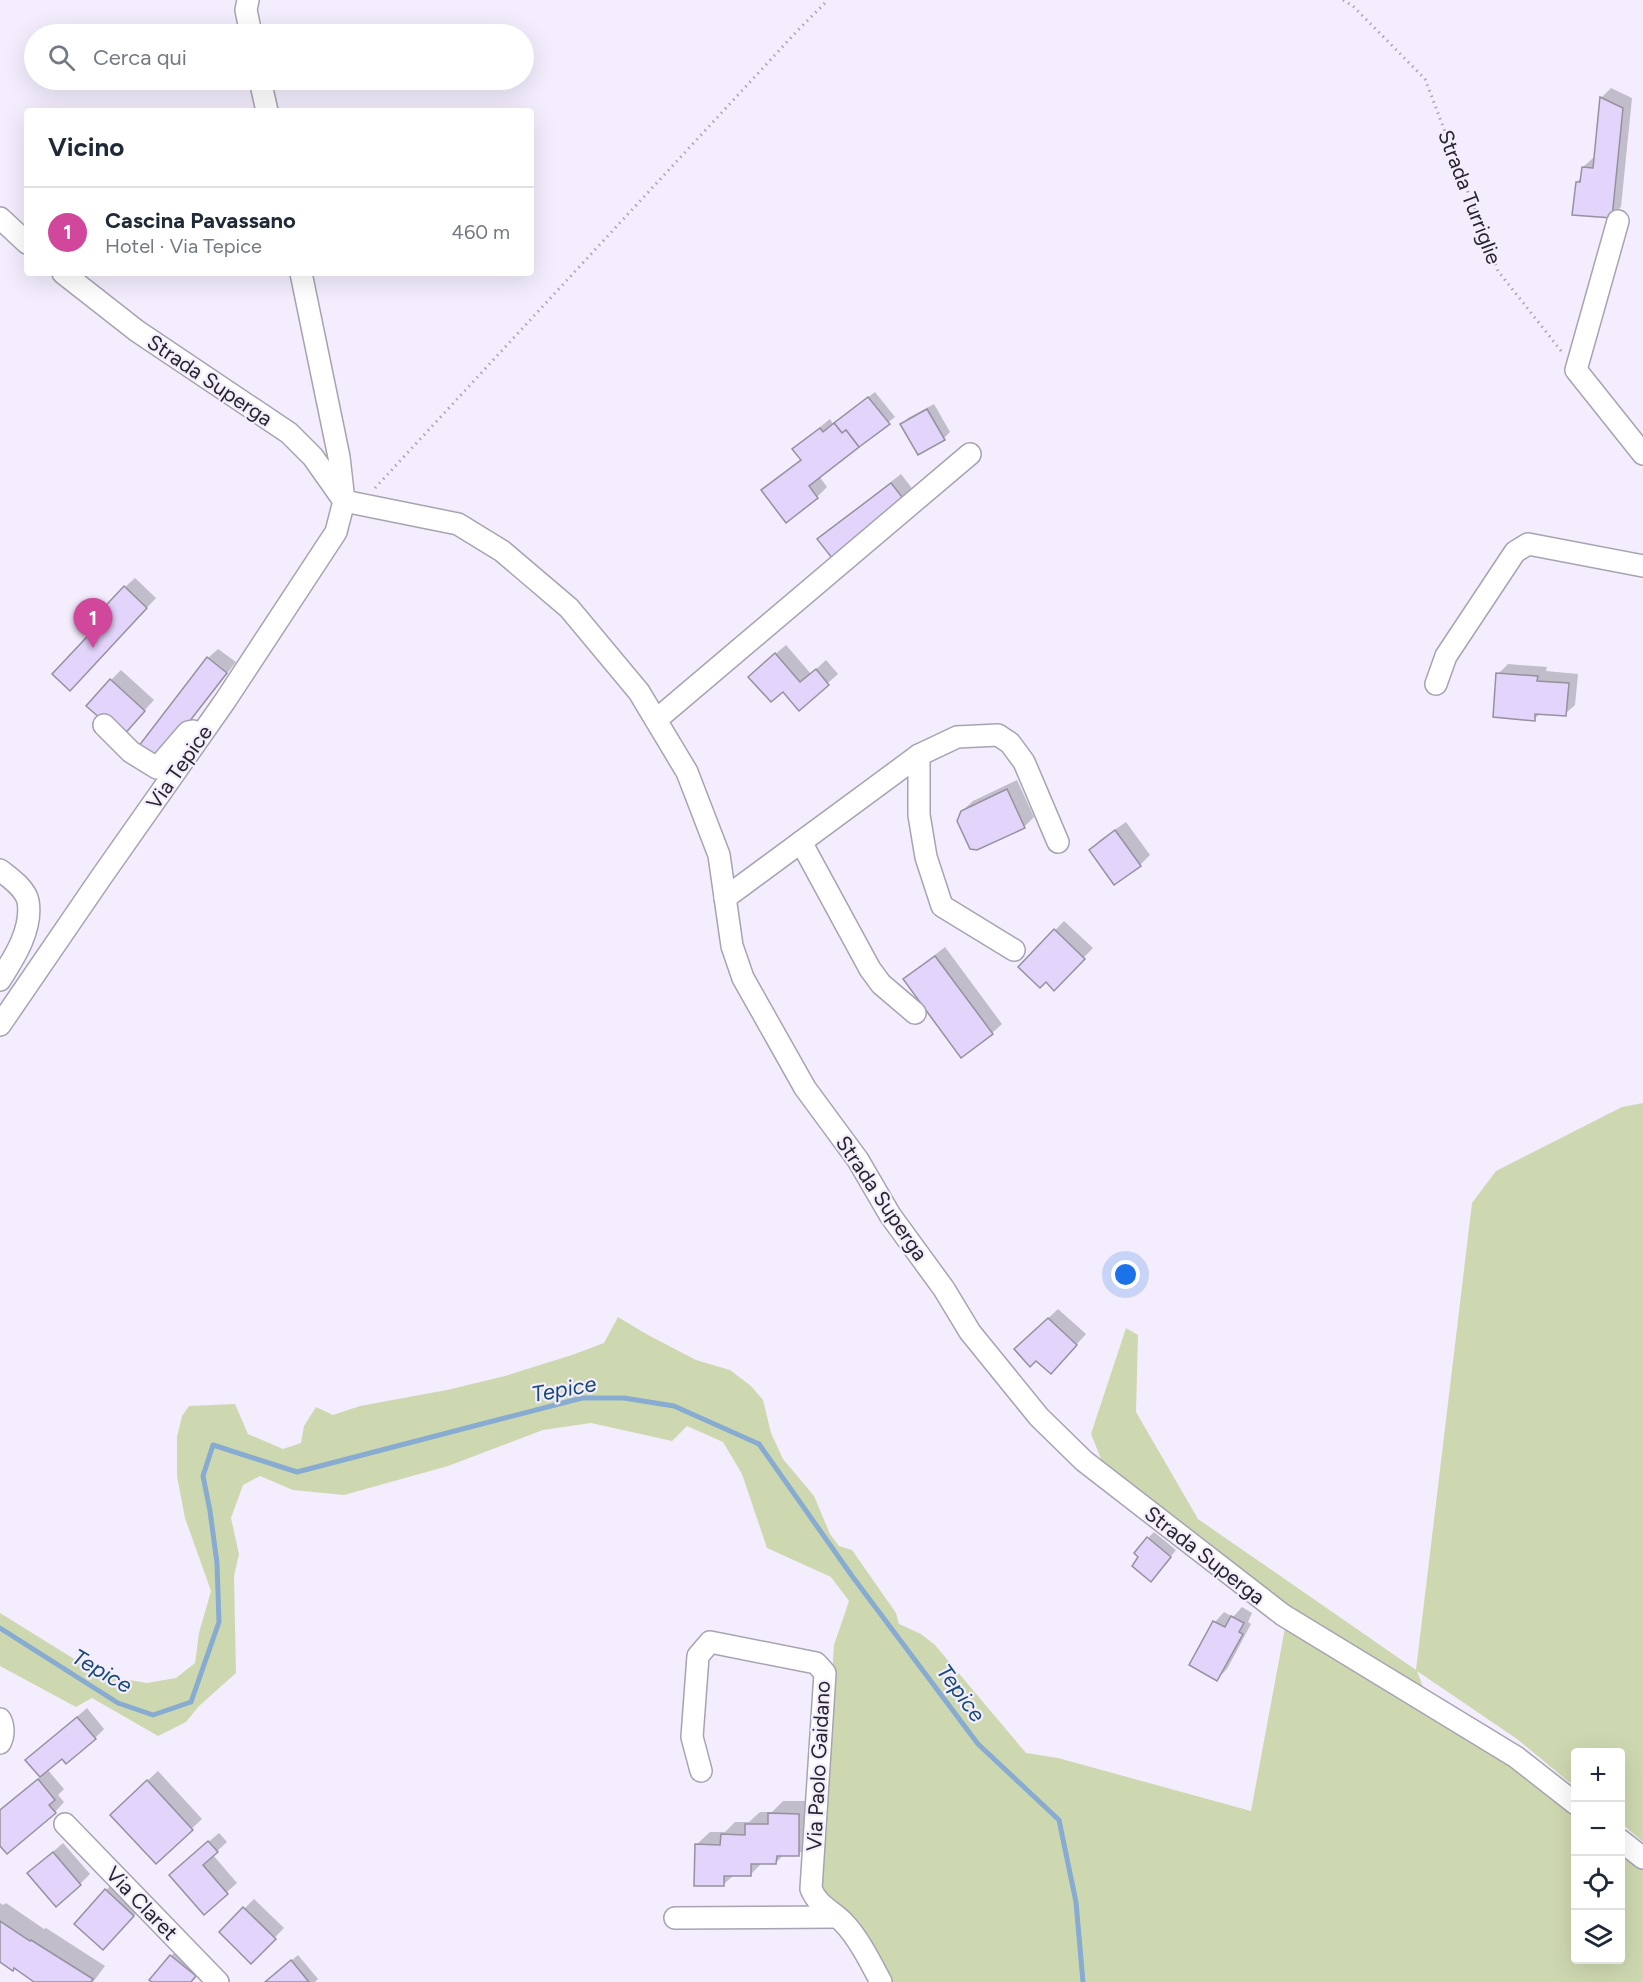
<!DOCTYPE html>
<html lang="it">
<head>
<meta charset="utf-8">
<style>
	:root { --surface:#fff; --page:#f2f2f3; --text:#1f2937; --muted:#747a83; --line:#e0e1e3; --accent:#905c0e }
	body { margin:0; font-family:Figtree,sans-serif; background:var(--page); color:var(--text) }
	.controls { position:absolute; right:18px; bottom:18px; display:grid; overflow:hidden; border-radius:6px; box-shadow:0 6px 24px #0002 }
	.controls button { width:54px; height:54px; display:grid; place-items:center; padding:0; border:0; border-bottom:2px solid var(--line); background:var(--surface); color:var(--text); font:30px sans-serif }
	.you { position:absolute; left:1126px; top:1275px; width:21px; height:21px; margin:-15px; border:4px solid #fff; border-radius:50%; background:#1a73e8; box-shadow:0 0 0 9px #1a73e833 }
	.badge { display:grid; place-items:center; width:39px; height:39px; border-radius:50%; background:var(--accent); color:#fff; font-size:20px; font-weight:700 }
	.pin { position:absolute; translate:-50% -50px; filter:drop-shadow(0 2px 3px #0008) }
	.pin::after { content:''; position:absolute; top:32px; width:21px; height:18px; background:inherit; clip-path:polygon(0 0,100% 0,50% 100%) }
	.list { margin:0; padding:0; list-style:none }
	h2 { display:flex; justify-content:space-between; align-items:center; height:78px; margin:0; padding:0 24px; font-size:26px }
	h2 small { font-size:20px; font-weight:400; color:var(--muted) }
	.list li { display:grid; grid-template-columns:39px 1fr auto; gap:18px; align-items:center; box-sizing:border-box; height:90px; padding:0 24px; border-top:2px solid var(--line) }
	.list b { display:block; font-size:22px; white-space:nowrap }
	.list p { margin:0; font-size:20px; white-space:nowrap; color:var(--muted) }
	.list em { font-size:20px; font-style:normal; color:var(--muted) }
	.icon { flex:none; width:33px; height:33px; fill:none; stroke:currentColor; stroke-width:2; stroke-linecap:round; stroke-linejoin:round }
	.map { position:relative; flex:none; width:1643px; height:1982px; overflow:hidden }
	.search { position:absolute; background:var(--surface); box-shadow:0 6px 24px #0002; left:24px; top:24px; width:510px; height:66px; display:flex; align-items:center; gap:15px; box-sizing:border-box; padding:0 21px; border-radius:33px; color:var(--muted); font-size:22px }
	.panel { position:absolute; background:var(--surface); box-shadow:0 6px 24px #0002; left:24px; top:108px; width:510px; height:168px; border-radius:6px }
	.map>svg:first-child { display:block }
</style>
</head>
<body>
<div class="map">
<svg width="1643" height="1982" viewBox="0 0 1643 1982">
	<rect width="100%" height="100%" fill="#f3edfd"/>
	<g fill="#ced8b0">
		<path d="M1643,1103V1842L1621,1823L1620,1752H1576L1575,1787L1517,1739L1417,1671L1426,1695L1282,1606L1106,1471L1091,1434L1126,1328L1138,1335L1136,1412L1198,1519L1416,1670L1472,1203L1496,1171L1622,1107Z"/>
		<path d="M618,1317L648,1335L696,1360L730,1370L751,1386L763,1400L771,1433L783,1459L814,1496L830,1534L839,1546L852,1550L896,1613L899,1624L921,1634L935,1645L1026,1753L1058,1758L1251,1811L1285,1628L1507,1761L1575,1814L1576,1960H1620L1621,1849L1643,1867V1982H878L819,1889L834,1645L849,1601L831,1577L767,1548L742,1474L723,1442L687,1426L672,1441L591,1423L543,1430L448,1466L344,1495L293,1490L260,1476L243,1485L231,1518L239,1554L234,1576L236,1673L199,1706L186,1722L158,1736L92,1698L76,1707L0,1666V1613L100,1675L147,1683L176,1678L195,1663L199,1633L211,1591L185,1518L177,1476V1437L182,1416L189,1406L235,1404L248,1434L283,1449L301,1443L304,1426L316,1407L333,1415L360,1406L447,1390L505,1376L572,1355L604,1343Z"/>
	</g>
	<g fill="#0003">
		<path d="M1611,88L1632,98L1621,207L1611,217L1577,182L1582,177L1583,167L1593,158H1595L1602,97Z"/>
		<path d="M875,392L895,417L819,476L827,487L817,497L786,521L763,491L801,459L794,449L804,440L830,419L833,424Z"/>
		<path d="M934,404L950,432L944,438L902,425L908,418Z"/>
		<path d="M901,474L914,491L905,500L819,539L829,530Z"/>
		<path d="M135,578L156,598L79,679L102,622L125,587Z"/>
		<path d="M786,645L811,674L826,660L838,674L799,709L760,667Z"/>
		<path d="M218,649L236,662L167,750L208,658Z"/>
		<path d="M1508,664L1547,667L1546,671L1578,674L1575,705L1565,714L1541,713L1534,719L1498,674Z"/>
		<path d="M121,670L154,700L131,725L111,680Z"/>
		<path d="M1017,780L1034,817L1024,827L962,811L973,801Z"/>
		<path d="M1126,822L1150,855L1140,865L1115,883L1091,850L1100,840Z"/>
		<path d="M1064,921L1093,948L1054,988L1046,980L1020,967Z"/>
		<path d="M945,947L1002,1024L992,1033L905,980L915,970Z"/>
		<path d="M1058,1309L1086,1334L1061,1362L1036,1360L1026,1339Z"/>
		<path d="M1154,1532L1176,1550L1157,1574L1148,1538Z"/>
		<path d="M1242,1607L1252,1613L1248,1622L1251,1624L1227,1669L1217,1679L1215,1622L1224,1612L1233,1617Z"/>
		<path d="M87,1708L104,1729L95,1738L62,1757L47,1769L64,1789L58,1795L64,1802L55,1812L0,1843V1810L41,1776L27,1760Z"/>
		<path d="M158,1771L202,1819L156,1862L121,1805Z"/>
		<path d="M783,1801H812L811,1841L798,1855L784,1854L776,1863H762L750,1875H734L723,1885L696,1845L710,1832H725L735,1822H749L760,1812H772Z"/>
		<path d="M219,1833L227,1842L213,1855L237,1883L204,1913L181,1865Z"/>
		<path d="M63,1843L90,1874L80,1884L39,1864Z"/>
		<path d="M116,1881L143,1906L112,1939L106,1890Z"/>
		<path d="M254,1899L284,1928L251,1962L221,1932Z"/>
		<path d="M0,1903L3,1905L6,1903L44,1929L46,1928L105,1966L93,1982H37L15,1967L0,1960Z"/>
		<path d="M177,1950L201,1969L190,1982H154L171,1956Z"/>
		<path d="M298,1955L318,1979L315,1982H267Z"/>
	</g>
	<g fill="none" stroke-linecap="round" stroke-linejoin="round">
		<path stroke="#87abd1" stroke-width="5" d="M0,1628L118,1703L153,1715L191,1702L219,1622L217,1563L210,1511L203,1476L213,1445L297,1472L582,1398H624L674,1406L759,1444L852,1576L978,1744L1059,1820L1076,1902L1083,1982"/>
	</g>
	<g fill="#e2d4fb" stroke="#96919f" stroke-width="1.5">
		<path d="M1600,97L1623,108L1612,218L1572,215L1576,182H1580L1582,167L1593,168Z"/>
		<path d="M868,397L890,424L859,447L846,430L842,433L834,423Z"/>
		<path d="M927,409L945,440L918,455L900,424Z"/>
		<path d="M834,423L842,433L846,430L859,447L809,486L818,498L786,523L761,490L801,460L792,449L820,428L823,432Z"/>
		<path d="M891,483L906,502L832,558L817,539Z"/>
		<path d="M124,586L147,608L70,691L52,674L100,623L95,617Z"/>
		<path d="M775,653L800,682L816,669L829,685L799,711L783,692L771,702L748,677Z"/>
		<path d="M207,657L227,673L158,762L138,747Z"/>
		<path d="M1496,673L1538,676L1537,681L1569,683L1566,716L1535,714V721L1493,717Z"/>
		<path d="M110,679L145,711L122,737L86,706Z"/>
		<path d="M1007,789L1025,828L977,850L970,849L957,821L961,811Z"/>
		<path d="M1115,830L1141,866L1114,885L1089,850Z"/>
		<path d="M1054,929L1085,959L1054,991L1046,982L1040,988L1018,967Z"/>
		<path d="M935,956L993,1034L961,1058L903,979Z"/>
		<path d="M1048,1318L1077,1345L1051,1374L1036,1361L1030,1367L1014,1349Z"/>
		<path d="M1147,1537L1171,1557L1151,1582L1132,1566L1138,1557L1134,1553Z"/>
		<path d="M1231,1616L1244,1623L1239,1632L1243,1634L1217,1681L1189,1665L1213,1621L1225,1627Z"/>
		<path d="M77,1717L96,1739L66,1764L62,1759L40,1777L25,1760Z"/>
		<path d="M38,1779L55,1800L49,1805L56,1813L7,1854L0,1846V1810Z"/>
		<path d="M147,1780L193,1830L156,1864L110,1815Z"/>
		<path d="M768,1813L799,1814V1856H777L776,1864H751V1876H724V1886H694L695,1844L720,1845L721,1834L745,1835V1824H768Z"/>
		<path d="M208,1841L218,1852L203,1865L228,1894L204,1915L169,1875Z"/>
		<path d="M53,1852L81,1885L56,1907L27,1873Z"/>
		<path d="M105,1889L134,1916L103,1950L74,1924Z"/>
		<path d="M243,1907L276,1939L251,1964L219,1932Z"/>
		<path d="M0,1921L30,1941L31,1940L93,1979L91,1982H34L14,1968L13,1971L0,1962Z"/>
		<path d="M170,1955L196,1976L191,1982H152L149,1980Z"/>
		<path d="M291,1960L309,1982H265Z"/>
	</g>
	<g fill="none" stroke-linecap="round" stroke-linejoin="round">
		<defs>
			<g id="minor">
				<path d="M248,0L246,10L251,34"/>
				<path d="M260,80L267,111"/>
				<path d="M0,218L27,243"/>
				<path d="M1618,221L1576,370L1643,454"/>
				<path d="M63,273L137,331L289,433L313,457L344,501L458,524L502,551L569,608L639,692L687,772L719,855L732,946L743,978L805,1088L858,1160L890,1215L944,1289L970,1332L1039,1417L1084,1461L1283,1615L1516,1757L1576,1804"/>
				<path d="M1436,684L1446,656L1515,552L1528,544L1643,566"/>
				<path d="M656,720L970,454"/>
				<path d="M104,725L131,752L157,768L188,732L193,731"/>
				<path d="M919,755V815L926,857L942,906L1014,950"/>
				<path d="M801,842L870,969L881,984L915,1013"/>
				<path d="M0,870C10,878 25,888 28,901C33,929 14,958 0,980"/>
				<path d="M725,898L919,755L957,737L998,735L1010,743L1024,762L1058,842"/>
				<path d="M0,1025L102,876L225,701L336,532L344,501L339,457L301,273"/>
				<path d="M0,1719C4,1726 4,1736 0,1743"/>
				<path d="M701,1771L692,1737L698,1656L710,1642L816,1663L825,1673L811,1889C819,1907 830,1909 843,1922C858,1937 871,1963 881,1982"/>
				<path d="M65,1824L218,1982"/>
				<path d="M1620,1840L1643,1858"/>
				<path d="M675,1918L836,1917"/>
			</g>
		</defs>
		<use href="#minor" stroke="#a8a3b2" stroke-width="24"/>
		<g stroke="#aba6b3" stroke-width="3" stroke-dasharray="1.5 4.5" stroke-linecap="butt">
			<path d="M1343,0L1353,6L1425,79L1498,271L1562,352"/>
			<path d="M375,488L798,30L828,0"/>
		</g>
		<use href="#minor" stroke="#fff" stroke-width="21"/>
	</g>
	<g text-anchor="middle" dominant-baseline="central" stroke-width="4.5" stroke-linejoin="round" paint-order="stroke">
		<g font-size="21" fill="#27252b" stroke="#f3edfd">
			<text transform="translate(1470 197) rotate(69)">Strada Turriglie</text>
			<text transform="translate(210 380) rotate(34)">Strada Superga</text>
			<text transform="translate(179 767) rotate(-55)">Via Tepice</text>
			<text transform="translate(882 1198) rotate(56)">Strada Superga</text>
			<text transform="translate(1205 1555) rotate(38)">Strada Superga</text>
			<text transform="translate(818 1766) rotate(-87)">Via Paolo Gaidano</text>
			<text transform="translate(142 1903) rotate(46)">Via Claret</text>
		</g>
		<g font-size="22" font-style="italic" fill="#154979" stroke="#f3edfd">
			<text transform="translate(564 1389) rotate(-10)">Tepice</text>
			<text transform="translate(102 1671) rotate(30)">Tepice</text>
			<text transform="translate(961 1693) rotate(54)">Tepice</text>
		</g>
	</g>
</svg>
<div class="controls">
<button>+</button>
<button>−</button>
<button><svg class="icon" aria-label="locate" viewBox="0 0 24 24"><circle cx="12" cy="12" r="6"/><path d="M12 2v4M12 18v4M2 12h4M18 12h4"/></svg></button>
<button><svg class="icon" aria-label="layers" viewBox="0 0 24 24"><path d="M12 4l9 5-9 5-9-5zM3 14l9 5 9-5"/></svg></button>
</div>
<div class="you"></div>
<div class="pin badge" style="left:93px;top:648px;background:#d1479c">1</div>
<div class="search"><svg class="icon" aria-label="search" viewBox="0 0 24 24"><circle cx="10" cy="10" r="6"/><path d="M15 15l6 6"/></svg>Cerca qui</div>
<section class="panel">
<h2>Vicino<small></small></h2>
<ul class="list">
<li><span class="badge" style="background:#d1479c">1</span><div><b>Cascina Pavassano</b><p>Hotel · Via Tepice</p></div><em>460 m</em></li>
</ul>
</section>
</div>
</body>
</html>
